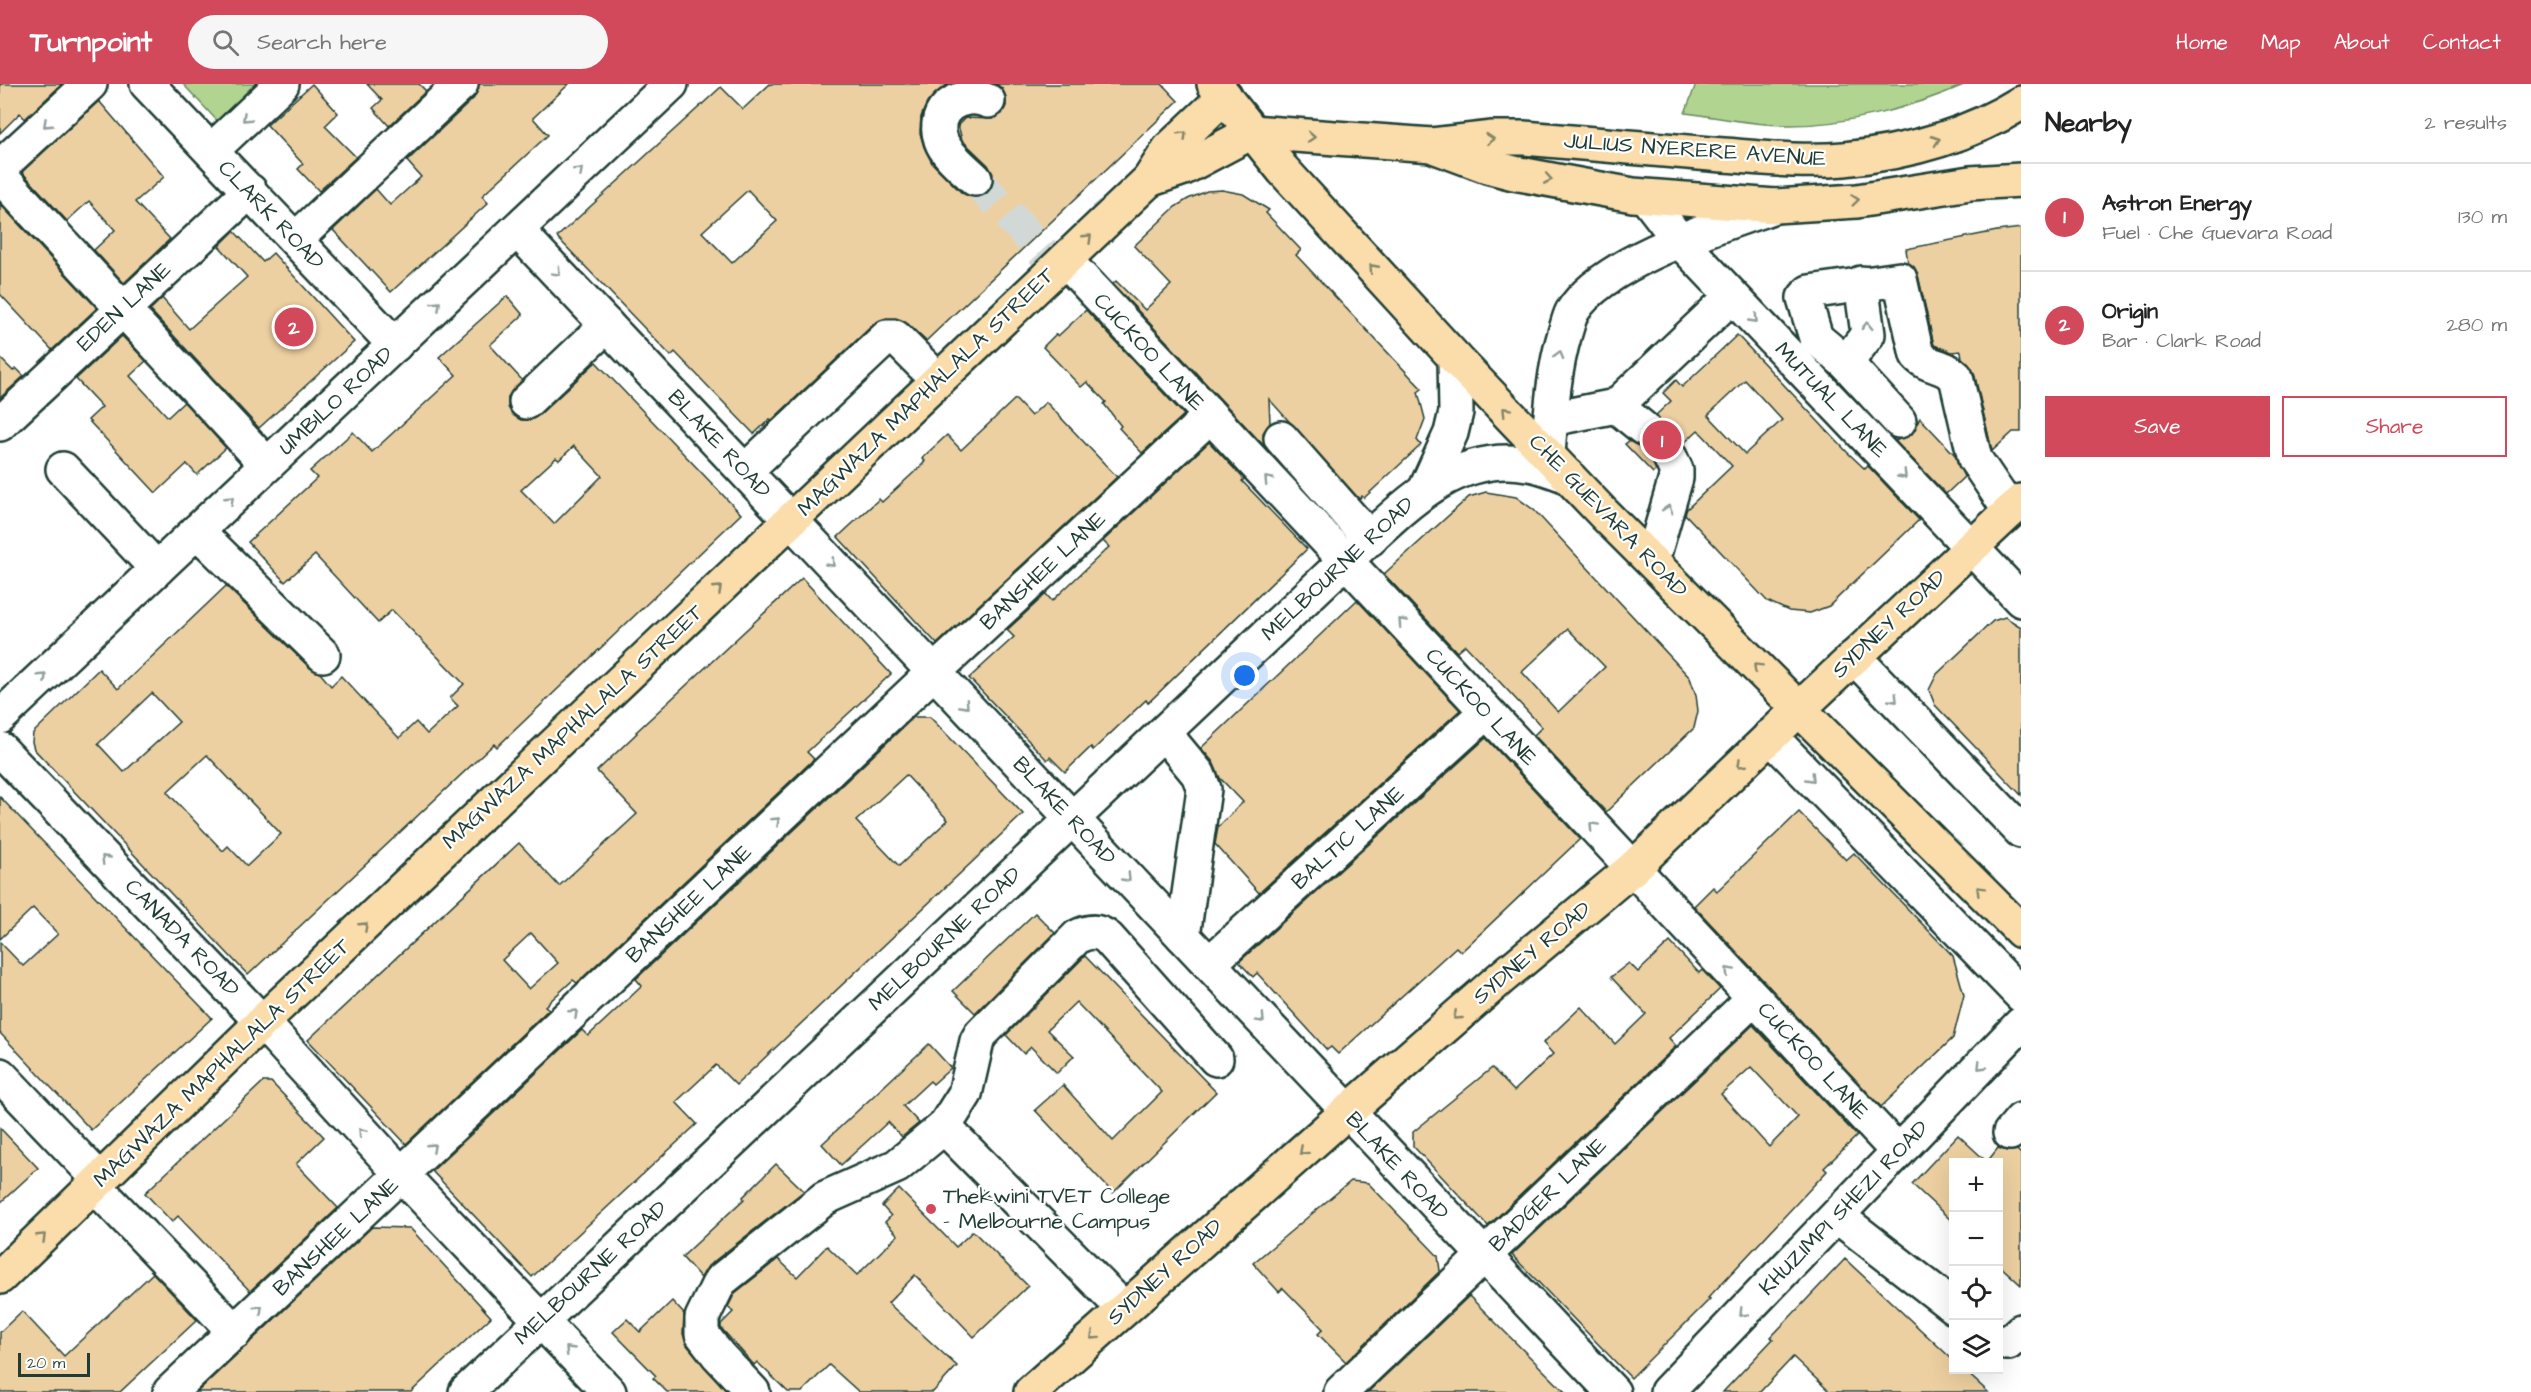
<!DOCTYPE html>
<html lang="en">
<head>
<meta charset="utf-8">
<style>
	:root { --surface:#fff; --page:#f6f6f6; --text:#222; --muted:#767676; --line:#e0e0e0; --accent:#d1495b }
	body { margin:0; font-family:"Architects Daughter",sans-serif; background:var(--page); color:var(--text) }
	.controls { position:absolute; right:18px; bottom:18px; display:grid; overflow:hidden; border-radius:0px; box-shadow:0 6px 24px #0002 }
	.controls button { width:54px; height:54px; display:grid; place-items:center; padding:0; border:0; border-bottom:2px solid var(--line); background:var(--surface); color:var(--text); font:30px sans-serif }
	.scale { position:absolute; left:18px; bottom:15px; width:72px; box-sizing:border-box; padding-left:6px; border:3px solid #1f3d34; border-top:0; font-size:16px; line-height:21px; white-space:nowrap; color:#1f3d34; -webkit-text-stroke:4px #fff; paint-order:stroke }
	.you { position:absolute; left:1245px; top:592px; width:21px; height:21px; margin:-15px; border:4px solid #fff; border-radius:50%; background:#1a73e8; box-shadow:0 0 0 9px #1a73e833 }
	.badge { display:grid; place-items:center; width:39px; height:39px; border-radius:50%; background:var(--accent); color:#fff; font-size:20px; font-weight:700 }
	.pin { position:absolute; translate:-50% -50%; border:3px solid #fff; box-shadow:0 2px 6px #0006 }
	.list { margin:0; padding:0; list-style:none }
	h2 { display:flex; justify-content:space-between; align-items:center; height:78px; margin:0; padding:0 24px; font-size:26px }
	h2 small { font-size:20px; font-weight:400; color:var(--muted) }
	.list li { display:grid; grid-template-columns:39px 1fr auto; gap:18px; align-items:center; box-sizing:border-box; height:108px; padding:0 24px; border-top:2px solid var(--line) }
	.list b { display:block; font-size:22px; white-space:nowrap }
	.list p { margin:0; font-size:20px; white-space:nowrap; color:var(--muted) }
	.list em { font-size:20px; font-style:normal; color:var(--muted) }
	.actions { display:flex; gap:12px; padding:18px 24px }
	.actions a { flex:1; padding:14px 0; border:2px solid var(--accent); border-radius:0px; text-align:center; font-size:21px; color:var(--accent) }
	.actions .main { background:var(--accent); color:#fff }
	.icon { flex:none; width:33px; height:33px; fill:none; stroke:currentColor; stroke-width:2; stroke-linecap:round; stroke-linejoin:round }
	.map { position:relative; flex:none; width:2021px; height:1308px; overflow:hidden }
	header { display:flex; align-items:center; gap:36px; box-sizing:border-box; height:84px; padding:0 30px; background:var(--accent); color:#fff }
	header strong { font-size:28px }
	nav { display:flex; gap:33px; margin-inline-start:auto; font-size:21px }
	.search { width:420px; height:54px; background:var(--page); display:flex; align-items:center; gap:15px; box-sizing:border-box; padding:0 21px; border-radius:33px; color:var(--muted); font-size:22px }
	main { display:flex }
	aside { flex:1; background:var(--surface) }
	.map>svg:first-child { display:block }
</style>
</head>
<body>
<header>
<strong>Turnpoint</strong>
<div class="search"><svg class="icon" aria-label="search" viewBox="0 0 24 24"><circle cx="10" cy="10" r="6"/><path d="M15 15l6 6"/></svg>Search here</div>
<nav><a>Home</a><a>Map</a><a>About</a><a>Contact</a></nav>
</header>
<main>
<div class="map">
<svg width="2021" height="1308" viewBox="0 0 2021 1308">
	<rect width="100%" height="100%" fill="#fff"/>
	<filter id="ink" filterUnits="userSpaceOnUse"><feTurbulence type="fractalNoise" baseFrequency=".0167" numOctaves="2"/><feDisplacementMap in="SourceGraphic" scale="12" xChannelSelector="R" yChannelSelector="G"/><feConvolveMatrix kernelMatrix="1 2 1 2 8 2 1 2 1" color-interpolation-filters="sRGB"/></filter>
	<g filter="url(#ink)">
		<g fill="#b1d590" stroke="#688962" stroke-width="1.5">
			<path d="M183,0H267L222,42Z"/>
			<path d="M1696,0H1966C1911,24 1846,42 1785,41C1752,41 1718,33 1685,29Z"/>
		</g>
		<g fill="#edd0a1" stroke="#1f3d34" stroke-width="1.5" fill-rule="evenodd">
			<path d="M0,0H62L25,35L20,29L0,49Z"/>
			<path d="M312,0L338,29L325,42L356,73L319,107L298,85L303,80L267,41Z"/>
			<path d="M367,0H419L426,7L389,42L373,24L382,16Z"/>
			<path d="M479,0H569L533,34L548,51L482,112L488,119L391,208L333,146L376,105L390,121L421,93L407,77L474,14Z"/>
			<path d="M770,0H949L937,8L927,19L921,33L920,49L924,63L932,79L962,109L971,113H980L988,108L993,100V90L988,81L962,56L958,41L965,34L992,35L1002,30L1006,22V13L1002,4L995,0H1162L1178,17L926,257L908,240L896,234H886L875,239L772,336L770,335L754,350L675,268L671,272L557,153L721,3L743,25ZM748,106L777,137L732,179L702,148Z"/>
			<path d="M99,17L164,93L135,118L170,155L124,199L94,166L115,146L89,117L67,137L22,88Z"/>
			<path d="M1222,106L1243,110L1269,126L1266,129L1301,166L1296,171L1422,305L1418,308L1425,335L1417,356L1421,361L1364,414L1362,412L1359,415L1269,315L1270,339L1263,349L1265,363L1113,200L1116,197L1145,226L1171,201L1134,162L1175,123L1188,115L1207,107Z"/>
			<path d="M0,120L97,224L52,266L0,210Z"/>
			<path d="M2021,144V348H2013L1992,367L1974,288L1962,274L1961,267L1952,268L1934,261L1918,191L1914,183L1908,179L1906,165L1997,147Z"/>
			<path d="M234,147L263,178L273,169L354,258L259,344L150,226L162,214L189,245L247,193L219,162Z"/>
			<path d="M507,212L523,231L490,261L522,296L508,313V323L513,331L521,336H531L538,332L596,278L741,430L497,663L494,660L248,891L34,665L32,658L33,649L99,585L118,605L226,502L310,584L320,589L331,602L341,592L399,654L416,638L427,650L458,622L450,614L464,600L392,526L378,539L315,471L285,498L248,458L317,394L310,387L353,348L372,368L456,291L439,273ZM574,362L602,392L554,440L521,406L556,374L559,376ZM152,609L179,638L124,688L98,660ZM207,671L281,750L247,782L228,762L223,767L167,708Z"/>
			<path d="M1086,226L1184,331L1142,369L1119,344L1121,342L1104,320L1106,318L1087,298L1081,303L1043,263L1056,250L1058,252Z"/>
			<path d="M1737,251L1847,368L1865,385L1868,382L1919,436L1829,522L1810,529L1789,527L1767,517L1685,430L1687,425L1732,382L1698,346L1683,360L1671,354L1663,356L1655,362L1651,372L1656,386L1653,389L1625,360L1629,357L1639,362H1649L1657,356L1662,346L1661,338L1656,331L1671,317L1663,309L1676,296L1682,303ZM1745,296L1782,336L1745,370L1708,331Z"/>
			<path d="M122,252L146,277L130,292L168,333L184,318L226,364L197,391L187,380L156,409L88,336L102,323L76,295Z"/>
			<path d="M0,274L13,287L16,284L24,292L0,314Z"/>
			<path d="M1015,315L1031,332L1046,318L1117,393L937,560L838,453L879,415L882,418L923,380L925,377L922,374L947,351L961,366Z"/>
			<path d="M1920,334L1955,371L1964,393L1946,410L1895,357L1912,350Z"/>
			<path d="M1209,358L1244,395L1242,397L1307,465L1148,619L1146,616L1093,666L1091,663L1065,688L1050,673L1047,676L969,594L1014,553L1007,546L1046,510L1052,517L1109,463L1103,457Z"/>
			<path d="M1486,408L1516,413L1534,426L1690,594L1696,611L1698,627L1694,644L1606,728L1534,651L1542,643L1465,561L1457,568L1384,490L1469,413ZM1568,545L1605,583L1558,628L1522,588Z"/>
			<path d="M802,494L891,590L807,668L814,675L577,899L573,896L545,922L549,925L406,1060L308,956L519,759L559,802L637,730L597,687L637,649L636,648ZM531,849L558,879L529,905L502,876Z"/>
			<path d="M1357,516L1460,626L1259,809L1215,760L1218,743L1243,718L1220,694L1213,678L1201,664Z"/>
			<path d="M2005,533L2021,543V711L1935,621L1929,606L1937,590L1993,537Z"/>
			<path d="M914,633H930L1023,730L736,1001L716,981L676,1018L697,1040L532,1193L432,1087L582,946L588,952L642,902L636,895ZM906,691L948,736L899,782L856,737Z"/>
			<path d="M1486,654L1580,755L1461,868L1456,863L1338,970L1331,963L1327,966L1257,889L1253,893L1239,878Z"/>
			<path d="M0,713L212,934L91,1046L0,949V858L23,882L58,850L33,824L0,855Z"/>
			<path d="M1799,728L1846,776L1854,769L1953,872L1964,911L1953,954L1881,1023L1694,822L1713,803L1717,807Z"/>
			<path d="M1035,829L1055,849L975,929L953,907Z"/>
			<path d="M1670,858L1699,889L1702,886L1720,905L1669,954L1676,962L1488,1142L1413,1062V1048L1492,984L1514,1007L1553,970L1543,959L1581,923L1615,960L1646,930L1611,893L1629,879L1638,888Z"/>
			<path d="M1085,872L1216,1008L1113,1109L1035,1026L1063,1001L1113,1057L1162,1008L1076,918L1047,946L1074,972L1057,989L1031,963L1024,970L1006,951Z"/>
			<path d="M1753,941L1857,1052L1824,1084L1827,1087L1708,1214L1710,1215L1631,1294L1512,1171ZM1751,983L1798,1033L1769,1063L1721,1010Z"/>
			<path d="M929,960L951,984L933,1000L930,997L903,1022L919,1039L902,1053L888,1038L841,1081L822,1060Z"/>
			<path d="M263,998H271L324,1053L296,1080L338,1124L250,1207L178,1132L172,1138L145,1109Z"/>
			<path d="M0,1044L38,1084L0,1119Z"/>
			<path d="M1958,1051L1987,1078L1998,1064L2007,1067L2017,1066L2021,1070V1201L1998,1180V1078H1953V1138L1912,1100Z"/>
			<path d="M776,1080L804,1107L708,1182L701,1194L682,1173L744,1115L743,1113Z"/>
			<path d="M1351,1097L1368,1099L1438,1172L1440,1187L1346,1278L1318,1250L1323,1245L1283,1204L1279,1208L1253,1179Z"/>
			<path d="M899,1105L956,1163L973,1147L1028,1202L974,1253L915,1191L888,1219L957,1282L933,1308H859L829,1281L802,1308H788L757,1278L754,1281L721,1244V1240L733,1228L728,1223L735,1209L778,1175L797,1193L827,1162L857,1191L898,1151L885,1138L891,1132L882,1122Z"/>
			<path d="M372,1143L410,1144L491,1233L411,1308H197Z"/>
			<path d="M1845,1175L1953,1276V1286H1964L1988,1308H1830L1793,1273L1760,1308H1723L1773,1255L1771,1253Z"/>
			<path d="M153,1189L197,1236L120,1308H0V1248L22,1227L64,1272Z"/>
			<path d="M1469,1212L1565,1308H1368Z"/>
			<path d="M672,1217L684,1230L683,1250L687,1261L727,1308H667L653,1294L656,1292L613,1248L627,1235L640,1248Z"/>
		</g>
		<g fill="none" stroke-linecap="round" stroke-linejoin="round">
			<path stroke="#d2d8d6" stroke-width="33" stroke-dasharray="33 16" stroke-linecap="butt" d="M975,95L1057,183"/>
			<defs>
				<g id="minor">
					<path d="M147,0L395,261"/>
					<path d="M211,67L282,0"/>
					<path d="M0,83L90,0"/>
					<path d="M0,92L267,381"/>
					<path d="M975,95C964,84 946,71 941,56C930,25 961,6 988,17"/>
					<path d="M1646,113L1679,156L2021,516"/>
					<path d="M517,146L1613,1308"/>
					<path d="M296,155L461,0"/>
					<path d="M1065,176L1898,1068"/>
					<path d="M1846,279L1868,250L1861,199"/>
					<path d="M526,318L607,241"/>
					<path d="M1616,322L1643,344"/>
					<path d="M1551,335L1616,322L1732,212"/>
					<path d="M1899,337L1846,279L1816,254L1804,214L1809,208L1900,195L1917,271C1927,283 1945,281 1956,293L1975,375L2010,427"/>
					<path d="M0,340L250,107"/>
					<path d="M1281,354L1370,455"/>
					<path d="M1548,371C1551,330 1553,289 1565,249C1567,243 1569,234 1572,228C1603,177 1720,141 1775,122"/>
					<path d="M63,385L157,485"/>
					<path d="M745,387L887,253H895L938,296"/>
					<path d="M1426,404L1451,349L1456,328L1455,274"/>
					<path d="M197,447L323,571"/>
					<path d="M1652,477L1676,394V386L1670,373"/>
					<path d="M1854,573L2021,747"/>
					<path d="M0,633L671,0"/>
					<path d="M1164,649L1198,690L1204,705L1183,852"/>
					<path d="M1770,652L2021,911"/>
					<path d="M0,665L262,938L402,1091L609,1308"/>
					<path d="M1210,879L1486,628"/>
					<path d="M0,991L101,1097"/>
					<path d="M944,1043L1124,1225"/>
					<path d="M2010,1049L2021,1036"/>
					<path d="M95,1102L235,1248"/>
					<path d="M1837,1132L1954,1223"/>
					<path d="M1998,1258L2008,1259L2021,1247"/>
					<path d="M170,1308L934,588L1209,333"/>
					<path d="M466,1308L1345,477C1397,430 1451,366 1528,380C1542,382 1555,388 1568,392"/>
					<path d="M753,1308L718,1271L702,1250V1234L720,1197L825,1114L897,1082L944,1043L965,1010L977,957L981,950L1077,853C1088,847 1098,846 1108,854L1216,975"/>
					<path d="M1341,1308L1754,914"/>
					<path d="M1667,1308L2021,940"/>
				</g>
				<g id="major">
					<path d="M1214,0L1283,86L1455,274L1604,430L2021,847"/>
					<path d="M1436,63L1487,82L1514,89L1633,111L1775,122L1857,117L1970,99L2021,96"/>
					<path d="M1149,96L1184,84L1252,48L1432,61L1493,54H1524C1586,59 1649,65 1711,70C1755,73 1800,79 1844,75C1905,69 1968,52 2021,19"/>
					<path d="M0,1193L262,938L1149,96L1169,65L1225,12"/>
					<path d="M1031,1308L1347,1028L1501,894L1633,784L1799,625L2021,417"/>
				</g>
			</defs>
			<use href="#minor" stroke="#1f3d34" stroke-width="38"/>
			<use href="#major" stroke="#1f3d34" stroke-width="38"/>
			<use href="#minor" stroke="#fff" stroke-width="33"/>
			<use href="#major" stroke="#fbddab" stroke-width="33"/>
		</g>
		<defs><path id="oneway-chevron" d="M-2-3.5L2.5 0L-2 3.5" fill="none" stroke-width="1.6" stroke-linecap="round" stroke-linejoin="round" transform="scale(1.5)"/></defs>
		<g stroke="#8f9e9a">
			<use href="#oneway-chevron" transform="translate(246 34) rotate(137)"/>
			<use href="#oneway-chevron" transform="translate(47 40) rotate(137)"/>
			<use href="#oneway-chevron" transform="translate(579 87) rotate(-43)"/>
			<use href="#oneway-chevron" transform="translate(557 188) rotate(47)"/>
			<use href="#oneway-chevron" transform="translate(437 221) rotate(-43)"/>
			<use href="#oneway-chevron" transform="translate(1754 235) rotate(46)"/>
			<use href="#oneway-chevron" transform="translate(1867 242) rotate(-91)"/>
			<use href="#oneway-chevron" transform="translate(1559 271) rotate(-75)"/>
			<use href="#oneway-chevron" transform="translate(1903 391) rotate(46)"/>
			<use href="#oneway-chevron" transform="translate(1268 396) rotate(-133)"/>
			<use href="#oneway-chevron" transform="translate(230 416) rotate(-43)"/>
			<use href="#oneway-chevron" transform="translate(1668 425) rotate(-73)"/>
			<use href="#oneway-chevron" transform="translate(831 479) rotate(47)"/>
			<use href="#oneway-chevron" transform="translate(1402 538) rotate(-133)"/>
			<use href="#oneway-chevron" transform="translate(43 593) rotate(-43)"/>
			<use href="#oneway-chevron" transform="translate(1894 615) rotate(46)"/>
			<use href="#oneway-chevron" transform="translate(965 621) rotate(47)"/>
			<use href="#oneway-chevron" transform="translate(1811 694) rotate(46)"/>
			<use href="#oneway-chevron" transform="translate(776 737) rotate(-43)"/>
			<use href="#oneway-chevron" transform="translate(1593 742) rotate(-133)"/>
			<use href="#oneway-chevron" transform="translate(105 775) rotate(-134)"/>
			<use href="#oneway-chevron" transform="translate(1127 794) rotate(46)"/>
			<use href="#oneway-chevron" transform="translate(1729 887) rotate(-133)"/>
			<use href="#oneway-chevron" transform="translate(574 929) rotate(-43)"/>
			<use href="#oneway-chevron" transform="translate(1261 935) rotate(47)"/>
			<use href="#oneway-chevron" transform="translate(1981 982) rotate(134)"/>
			<use href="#oneway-chevron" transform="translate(362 1048) rotate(-132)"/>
			<use href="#oneway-chevron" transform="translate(432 1063) rotate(-43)"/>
			<use href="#oneway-chevron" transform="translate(259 1225) rotate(-43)"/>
			<use href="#oneway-chevron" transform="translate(1743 1229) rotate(134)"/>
			<use href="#oneway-chevron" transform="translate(569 1266) rotate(-134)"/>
		</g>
		<g stroke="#82856a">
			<use href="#oneway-chevron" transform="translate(1183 51) rotate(-45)"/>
			<use href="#oneway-chevron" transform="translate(1311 53) rotate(4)"/>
			<use href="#oneway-chevron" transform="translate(1490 55) rotate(-5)"/>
			<use href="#oneway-chevron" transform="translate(1936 56) rotate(-19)"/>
			<use href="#oneway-chevron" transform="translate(1548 95) rotate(10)"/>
			<use href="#oneway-chevron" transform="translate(1855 116) rotate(-6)"/>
			<use href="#oneway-chevron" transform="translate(1088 154) rotate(-44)"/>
			<use href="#oneway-chevron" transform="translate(1373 184) rotate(-132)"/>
			<use href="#oneway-chevron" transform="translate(1506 327) rotate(-134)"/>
			<use href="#oneway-chevron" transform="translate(718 505) rotate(-43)"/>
			<use href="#oneway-chevron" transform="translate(1757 583) rotate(-135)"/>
			<use href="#oneway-chevron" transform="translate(1741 680) rotate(136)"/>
			<use href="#oneway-chevron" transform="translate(1980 806) rotate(-135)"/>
			<use href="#oneway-chevron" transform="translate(364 842) rotate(-43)"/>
			<use href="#oneway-chevron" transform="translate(1457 932) rotate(139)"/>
			<use href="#oneway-chevron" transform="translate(1303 1067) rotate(138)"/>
			<use href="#oneway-chevron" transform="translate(42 1153) rotate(-44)"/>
			<use href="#oneway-chevron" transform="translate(1094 1252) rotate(138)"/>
		</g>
	</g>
	<circle fill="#d1495b" stroke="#fff" stroke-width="2" cx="931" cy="1125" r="6"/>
	<g text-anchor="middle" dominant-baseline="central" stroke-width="4.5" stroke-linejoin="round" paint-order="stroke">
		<g font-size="22" fill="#1f3d34" stroke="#fff">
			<text transform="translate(1695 66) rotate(4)">JULIUS NYERERE AVENUE</text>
			<text transform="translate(271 131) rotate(46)">CLARK ROAD</text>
			<text transform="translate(124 223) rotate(-43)">EDEN LANE</text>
			<text transform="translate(1149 268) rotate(47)">CUCKOO LANE</text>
			<text transform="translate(926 308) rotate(-44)">MAGWAZA MAPHALALA STREET</text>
			<text transform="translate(1831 316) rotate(46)">MUTUAL LANE</text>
			<text transform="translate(336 317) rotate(-43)">UMBILO ROAD</text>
			<text transform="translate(719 360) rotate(47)">BLAKE ROAD</text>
			<text transform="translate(1608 432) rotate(46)">CHE GUEVARA ROAD</text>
			<text transform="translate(1338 485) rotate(-43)">MELBOURNE ROAD</text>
			<text transform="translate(1043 487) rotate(-43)">BANSHEE LANE</text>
			<text transform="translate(1889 540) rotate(-43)">SYDNEY ROAD</text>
			<text transform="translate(1481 623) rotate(47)">CUCKOO LANE</text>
			<text transform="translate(573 643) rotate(-43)">MAGWAZA MAPHALALA STREET</text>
			<text transform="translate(1064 727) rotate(47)">BLAKE ROAD</text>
			<text transform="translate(1348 754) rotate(-42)">BALTIC LANE</text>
			<text transform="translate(689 820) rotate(-43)">BANSHEE LANE</text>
			<text transform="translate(182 854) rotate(46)">CANADA ROAD</text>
			<text transform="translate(945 855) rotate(-43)">MELBOURNE ROAD</text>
			<text transform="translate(1532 869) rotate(-40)">SYDNEY ROAD</text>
			<text transform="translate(1813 977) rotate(47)">CUCKOO LANE</text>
			<text transform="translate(222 979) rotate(-44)">MAGWAZA MAPHALALA STREET</text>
			<text transform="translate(1397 1082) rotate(47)">BLAKE ROAD</text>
			<text transform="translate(1548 1111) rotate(-44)">BADGER LANE</text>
			<text transform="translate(1844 1124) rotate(-46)">KHUZIMPI SHEZI ROAD</text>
			<text transform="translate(336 1153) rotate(-43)">BANSHEE LANE</text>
			<text transform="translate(1165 1188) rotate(-42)">SYDNEY ROAD</text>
			<text transform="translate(591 1189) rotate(-43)">MELBOURNE ROAD</text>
		</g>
		<g font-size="22" fill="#1f3d34" stroke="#fff" text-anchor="start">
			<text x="943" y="1112">Thekwini TVET College<tspan x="943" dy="25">- Melbourne Campus</tspan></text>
		</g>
	</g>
</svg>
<div class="controls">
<button>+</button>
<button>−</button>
<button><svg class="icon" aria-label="locate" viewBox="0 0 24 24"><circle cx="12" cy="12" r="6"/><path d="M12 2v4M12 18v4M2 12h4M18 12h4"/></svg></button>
<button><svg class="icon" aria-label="layers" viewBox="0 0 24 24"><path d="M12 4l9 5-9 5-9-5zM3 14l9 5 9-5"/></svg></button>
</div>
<div class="scale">20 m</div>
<div class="you"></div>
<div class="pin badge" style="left:1662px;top:356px">1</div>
<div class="pin badge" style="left:294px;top:243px">2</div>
</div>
<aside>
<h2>Nearby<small>2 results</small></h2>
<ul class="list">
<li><span class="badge">1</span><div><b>Astron Energy</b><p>Fuel · Che Guevara Road</p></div><em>130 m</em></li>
<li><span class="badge">2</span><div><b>Origin</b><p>Bar · Clark Road</p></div><em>280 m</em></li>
</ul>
<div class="actions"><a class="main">Save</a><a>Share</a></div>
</aside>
</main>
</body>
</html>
